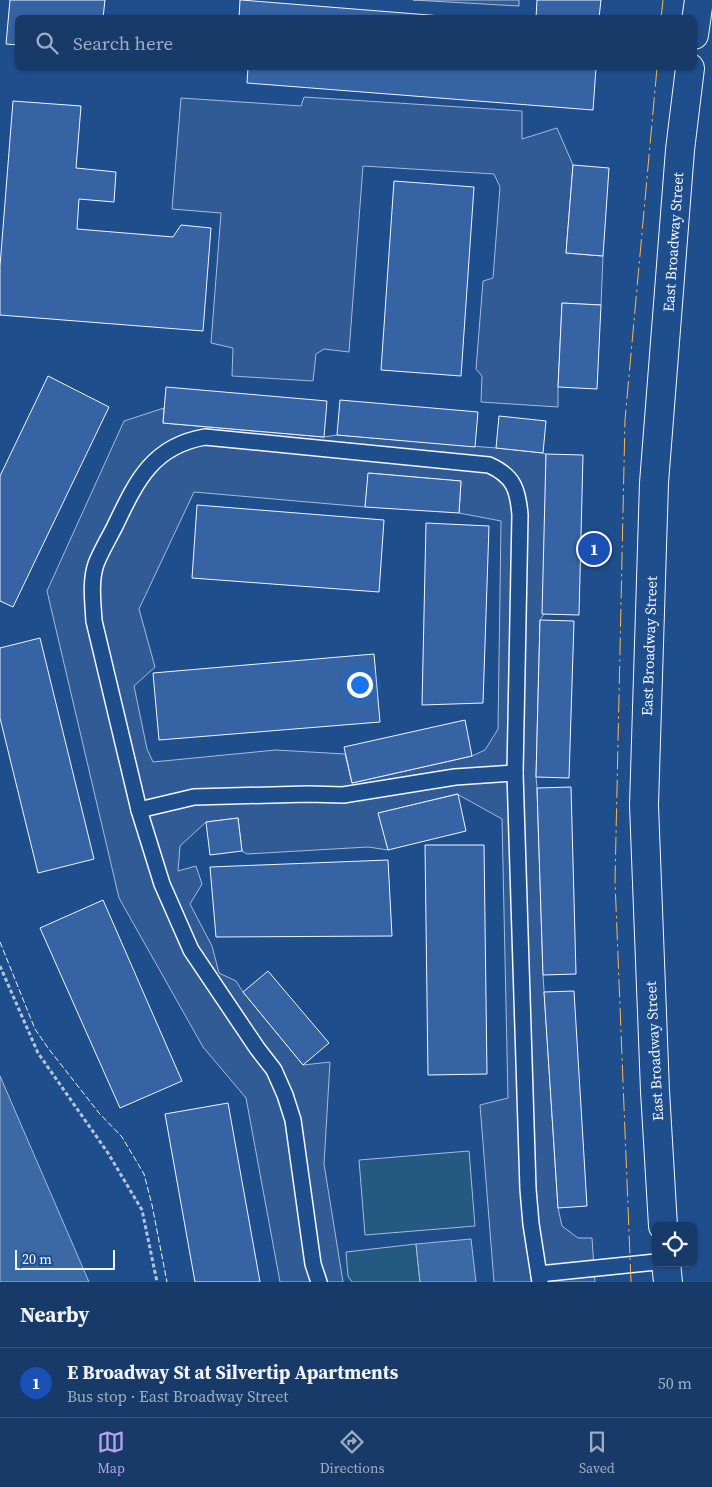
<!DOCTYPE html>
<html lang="en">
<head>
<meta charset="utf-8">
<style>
	:root { --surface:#173a69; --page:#244571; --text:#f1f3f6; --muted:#9eadc0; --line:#36547d; --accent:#bca0f2 }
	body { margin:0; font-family:"Source Serif 4",serif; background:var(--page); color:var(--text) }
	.controls { position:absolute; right:15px; bottom:15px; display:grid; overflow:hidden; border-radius:8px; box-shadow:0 1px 4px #0004 }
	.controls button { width:45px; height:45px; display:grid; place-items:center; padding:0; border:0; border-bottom:1px solid var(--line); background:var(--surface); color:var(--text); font:25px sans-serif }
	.scale { position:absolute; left:15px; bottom:12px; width:100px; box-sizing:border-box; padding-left:5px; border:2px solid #f2f6ff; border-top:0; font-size:14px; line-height:18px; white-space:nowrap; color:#f2f6ff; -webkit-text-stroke:4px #1f4e8c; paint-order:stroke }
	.you { position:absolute; left:359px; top:684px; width:18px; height:18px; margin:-12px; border:4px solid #fff; border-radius:50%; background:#1a73e8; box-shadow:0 0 0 8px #1a73e833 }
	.badge { display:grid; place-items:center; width:32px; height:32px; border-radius:50%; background:var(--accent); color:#fff; font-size:16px; font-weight:700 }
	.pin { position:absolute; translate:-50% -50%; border:2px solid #fff; box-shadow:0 1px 5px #0006 }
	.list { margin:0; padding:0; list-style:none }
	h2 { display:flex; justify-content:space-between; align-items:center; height:65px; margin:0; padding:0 20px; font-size:21px }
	h2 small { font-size:16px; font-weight:400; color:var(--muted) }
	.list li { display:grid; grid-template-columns:32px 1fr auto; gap:15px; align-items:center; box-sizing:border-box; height:70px; padding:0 20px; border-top:1px solid var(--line) }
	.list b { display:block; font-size:19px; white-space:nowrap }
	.list p { margin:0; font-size:16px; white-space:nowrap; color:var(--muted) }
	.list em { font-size:16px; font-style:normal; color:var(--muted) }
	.icon { flex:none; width:28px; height:28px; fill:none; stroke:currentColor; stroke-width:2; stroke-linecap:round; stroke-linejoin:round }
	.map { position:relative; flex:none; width:712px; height:1282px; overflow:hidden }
	.search { position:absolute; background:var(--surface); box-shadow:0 1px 4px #0004; left:15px; right:15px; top:15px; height:55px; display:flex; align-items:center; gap:12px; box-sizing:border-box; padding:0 18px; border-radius:8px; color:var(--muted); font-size:19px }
	.sheet { height:135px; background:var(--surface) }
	nav { display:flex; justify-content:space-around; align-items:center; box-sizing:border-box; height:70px; border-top:1px solid var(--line); background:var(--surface); font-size:14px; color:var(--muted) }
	nav a { display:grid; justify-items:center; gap:2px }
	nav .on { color:var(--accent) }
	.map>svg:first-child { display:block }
</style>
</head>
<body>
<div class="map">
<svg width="712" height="1282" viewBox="0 0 712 1282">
	<rect width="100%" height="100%" fill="#1f4e8c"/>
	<g fill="#245a82" stroke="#a8bbd7">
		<path d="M469,1151L475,1226L365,1235L359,1160Z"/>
		<path d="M416,1244L420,1282H352L348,1276L346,1252Z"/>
	</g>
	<g fill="#305b95" stroke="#a8bbd7" fill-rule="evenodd">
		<path d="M413,0H519V6Z"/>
		<path d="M304,97L522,111V139L557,128L573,165L566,253L603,256L601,305L562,303L558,387V407L481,402L482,376L476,369L483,281L493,278L500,187L494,174L363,166L349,352L324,349L316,354L313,381L232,376L233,348L211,343L221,213L172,209L181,98L301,106Z"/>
		<path d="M164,408L163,423L324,437L337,435L496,448L543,453L546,454L544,614L540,620L536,777L537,788L543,975L558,1208L562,1226L578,1238H592L595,1282H494L480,1105L508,1098L502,819L457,794L379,813L388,850L368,847L247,854L242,851L238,818L206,822L180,846L178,871L196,866L202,884L190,904L212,946L219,973L236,981L243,992L303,1065L330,1062L324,1164L343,1282H280L246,1098L203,1047L119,898L47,591L124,421ZM369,473L461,481L459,513L501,521L498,729L485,750L472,756L352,783L345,754L276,750L153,762L147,749L134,686L155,667L139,609L194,492L365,507Z"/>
	</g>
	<g fill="#3b69a3" stroke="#a8bbd7">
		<path d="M0,1076L89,1282H0Z"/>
		<path d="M471,1239L476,1282H420L416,1244Z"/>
	</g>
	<g fill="#3563a3" stroke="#f2f6ff">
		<path d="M10,0H105L103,18H18V45L6,44Z"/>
		<path d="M240,0H241L467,18H239Z"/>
		<path d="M537,0H601L599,18H536Z"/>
		<path d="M248,68H596L593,110L247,83Z"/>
		<path d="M13,101L81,106L76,168L116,172L114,202L79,199L77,229L173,237L181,225L211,228L203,331L0,315V266Z"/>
		<path d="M573,165L609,168L603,256L566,253Z"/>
		<path d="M394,181L474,187L461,376L381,370Z"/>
		<path d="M562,303L601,305L597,389L558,387Z"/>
		<path d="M48,376L109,407L13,607L0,601V476Z"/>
		<path d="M166,387L327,401L324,437L163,423Z"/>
		<path d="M340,400L478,412L475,447L337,435Z"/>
		<path d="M499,416L546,421L543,453L496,448Z"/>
		<path d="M546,454L583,455L579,615L542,614Z"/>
		<path d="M368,473L461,481L459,513L365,507Z"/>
		<path d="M197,505L384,520L379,592L192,578Z"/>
		<path d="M426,523L489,526L483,703L422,705Z"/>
		<path d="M540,620L574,621L569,778L536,777Z"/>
		<path d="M40,638L94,859L38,873L0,718V648Z"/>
		<path d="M374,654L380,722L159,740L153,673Z"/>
		<path d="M465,720L472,756L352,783L344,747Z"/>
		<path d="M571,787L576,974L543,975L537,788Z"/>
		<path d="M458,794L466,831L388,850L378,813Z"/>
		<path d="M238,818L242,851L210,855L206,822Z"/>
		<path d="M425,845H484L487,1074L428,1075Z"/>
		<path d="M388,860L392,936L216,937L210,867Z"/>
		<path d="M103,900L182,1081L120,1108L40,928Z"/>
		<path d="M268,971L329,1043L303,1065L243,992Z"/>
		<path d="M574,991L587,1206L558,1208L544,992Z"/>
		<path d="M228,1103L260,1282H195L165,1114Z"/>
	</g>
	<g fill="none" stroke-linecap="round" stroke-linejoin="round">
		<defs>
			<g id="lane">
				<path d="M139,810L194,797L308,794L343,795L455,777L515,773"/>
				<path d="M539,1274L656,1262"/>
				<path d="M319,1282L313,1264L293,1120L285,1095L274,1070L257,1048L191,950L162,884L139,810L94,621C93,603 90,581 96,564C101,551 109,538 115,526C136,482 152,446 205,437L489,465C514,476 518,490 520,515L515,773L528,1189L531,1224L540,1282"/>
			</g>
			<g id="secondary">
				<path d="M694,35L699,0"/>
				<path d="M663,1226L655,1091L644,805L654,483L680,150L690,68"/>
				<path d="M666,1263L668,1282"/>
			</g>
		</defs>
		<use href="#lane" stroke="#f2f6ff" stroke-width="18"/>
		<use href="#secondary" stroke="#f2f6ff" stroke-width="30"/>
		<path stroke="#b3c4dc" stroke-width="3" stroke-dasharray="4 2.5" stroke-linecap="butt" d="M0,966L38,1053L108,1153L142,1210L157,1282"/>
		<use href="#lane" stroke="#1f4e8c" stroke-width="15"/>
		<use href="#secondary" stroke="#1f4e8c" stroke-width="28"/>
		<path stroke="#f2f6ff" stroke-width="1" stroke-dasharray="6 2.5" stroke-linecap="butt" d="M0,942L35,1029L48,1048L99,1113L122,1137L144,1174L152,1205L167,1282"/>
		<g stroke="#ffb74d" stroke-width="1" stroke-dasharray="18 4 2.5 4" stroke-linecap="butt">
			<path d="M661,18L663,0"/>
			<path d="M631,1282L615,881L625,420L657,68"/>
		</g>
	</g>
	<g text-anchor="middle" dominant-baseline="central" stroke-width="4" stroke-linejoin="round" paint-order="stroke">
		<g font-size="15" fill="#f2f6ff" stroke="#1f4e8c">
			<text transform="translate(673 242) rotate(-86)">East Broadway Street</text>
			<text transform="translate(649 646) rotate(-88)">East Broadway Street</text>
			<text transform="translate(654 1051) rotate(-93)">East Broadway Street</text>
		</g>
	</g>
</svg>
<div class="controls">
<button><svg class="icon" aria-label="locate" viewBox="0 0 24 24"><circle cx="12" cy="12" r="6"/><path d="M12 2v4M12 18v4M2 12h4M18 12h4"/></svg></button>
</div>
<div class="scale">20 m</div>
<div class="you"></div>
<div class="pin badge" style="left:594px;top:549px;background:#1a4fb4">1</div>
<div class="search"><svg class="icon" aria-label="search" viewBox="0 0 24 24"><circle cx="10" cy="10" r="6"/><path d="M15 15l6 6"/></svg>Search here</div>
</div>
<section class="sheet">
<h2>Nearby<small></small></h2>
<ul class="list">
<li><span class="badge" style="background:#1a4fb4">1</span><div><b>E Broadway St at Silvertip Apartments</b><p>Bus stop · East Broadway Street</p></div><em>50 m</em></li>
</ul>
</section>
<nav>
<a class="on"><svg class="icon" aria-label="map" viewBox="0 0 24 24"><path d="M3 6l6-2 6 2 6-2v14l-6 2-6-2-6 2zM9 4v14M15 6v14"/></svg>Map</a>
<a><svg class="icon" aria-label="directions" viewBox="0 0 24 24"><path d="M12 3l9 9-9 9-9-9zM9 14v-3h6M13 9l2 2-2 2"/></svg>Directions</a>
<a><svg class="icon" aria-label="saved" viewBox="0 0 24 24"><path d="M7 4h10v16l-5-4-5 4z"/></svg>Saved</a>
</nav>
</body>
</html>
